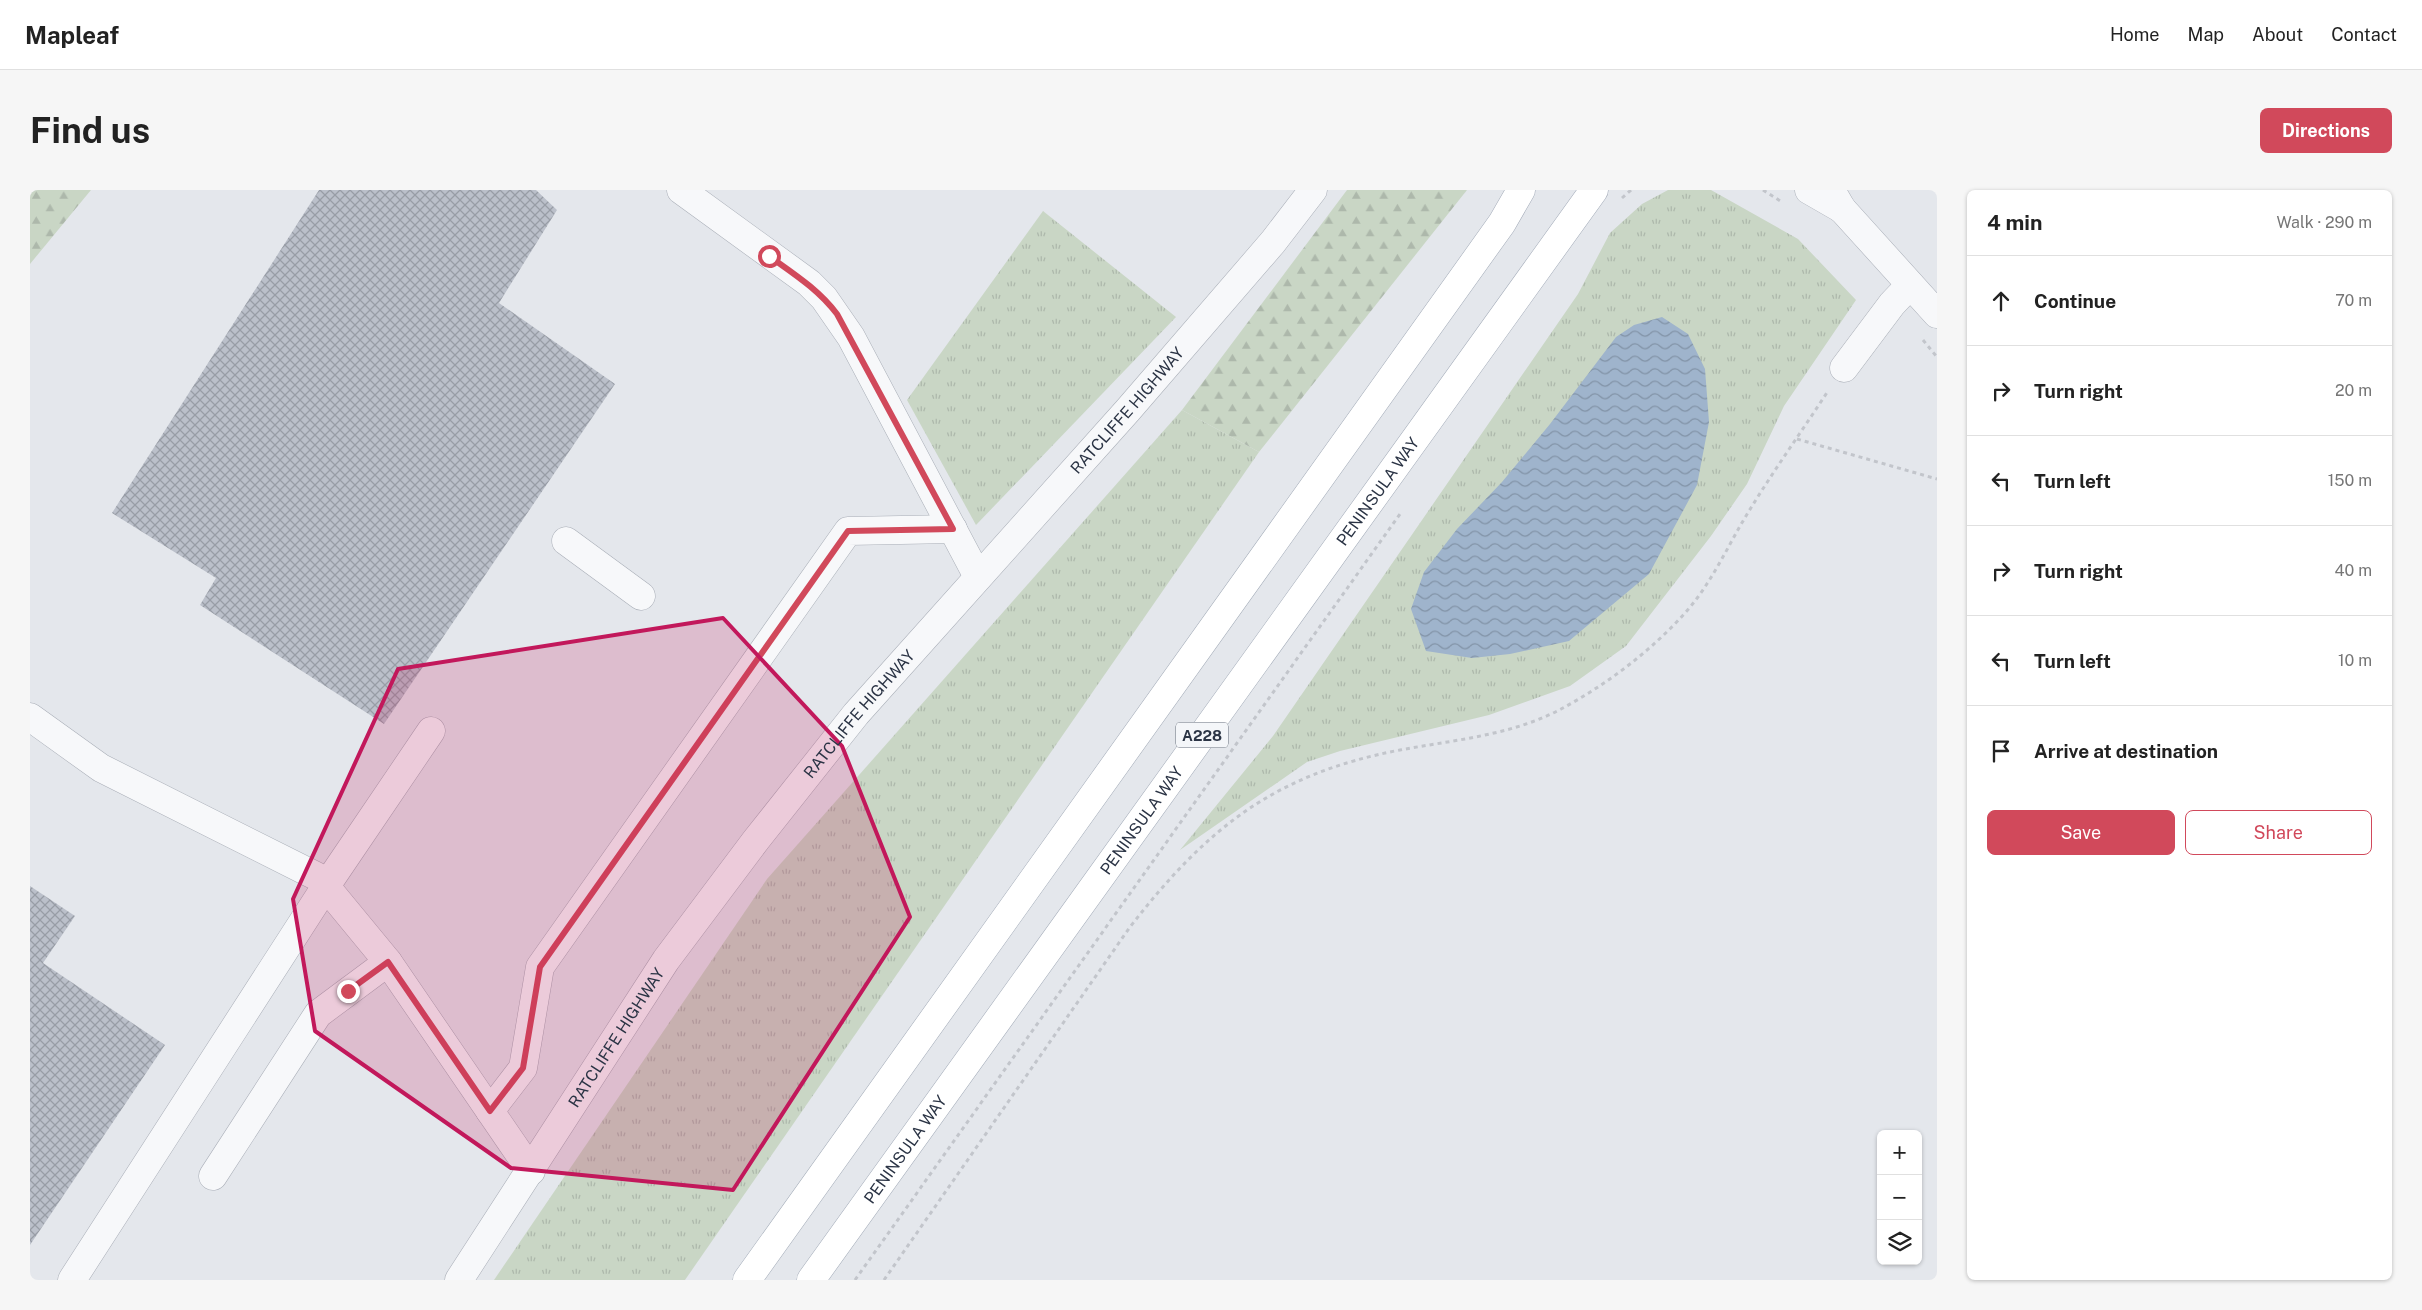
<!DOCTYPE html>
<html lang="en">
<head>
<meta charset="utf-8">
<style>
	:root { --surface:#fff; --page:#f6f6f6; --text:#222; --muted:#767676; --line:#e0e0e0; --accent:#d1495b }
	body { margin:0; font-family:"Public Sans",sans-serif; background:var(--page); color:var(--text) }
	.controls { position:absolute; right:15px; bottom:15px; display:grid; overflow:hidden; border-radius:8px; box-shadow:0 1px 4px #0004 }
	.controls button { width:45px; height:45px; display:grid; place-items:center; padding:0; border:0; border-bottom:1px solid var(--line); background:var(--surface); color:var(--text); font:25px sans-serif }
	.stop { position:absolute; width:15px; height:15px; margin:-11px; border:4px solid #d1495b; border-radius:50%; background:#fff }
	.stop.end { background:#d1495b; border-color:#fff; box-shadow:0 1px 5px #0008 }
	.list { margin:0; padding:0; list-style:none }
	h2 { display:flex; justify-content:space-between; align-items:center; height:65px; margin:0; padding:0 20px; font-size:21px }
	h2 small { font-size:16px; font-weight:400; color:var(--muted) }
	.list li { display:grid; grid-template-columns:32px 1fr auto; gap:15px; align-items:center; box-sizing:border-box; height:90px; padding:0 20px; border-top:1px solid var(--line) }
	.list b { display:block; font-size:19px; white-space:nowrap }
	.list em { font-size:16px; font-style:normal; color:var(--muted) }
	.actions { display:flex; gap:10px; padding:15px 20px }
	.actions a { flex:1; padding:11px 0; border:1px solid var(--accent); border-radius:8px; text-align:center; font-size:18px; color:var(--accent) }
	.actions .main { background:var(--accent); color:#fff }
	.icon { flex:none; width:28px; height:28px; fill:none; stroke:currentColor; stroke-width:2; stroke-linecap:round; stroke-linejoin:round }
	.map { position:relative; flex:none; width:1907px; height:1090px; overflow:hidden; border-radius:8px }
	header { display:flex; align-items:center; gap:30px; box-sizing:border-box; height:70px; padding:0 25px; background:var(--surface); border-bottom:1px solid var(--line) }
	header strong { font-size:24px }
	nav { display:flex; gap:28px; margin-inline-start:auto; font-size:18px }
	.intro { display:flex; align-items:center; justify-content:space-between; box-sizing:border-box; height:120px; padding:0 30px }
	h1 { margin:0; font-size:35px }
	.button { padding:12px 22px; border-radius:8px; background:var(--accent); color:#fff; font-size:18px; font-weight:700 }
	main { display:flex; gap:30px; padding:0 30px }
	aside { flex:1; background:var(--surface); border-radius:8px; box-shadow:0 1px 4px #0004 }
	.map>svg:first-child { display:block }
</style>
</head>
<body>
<header>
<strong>Mapleaf</strong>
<nav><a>Home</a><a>Map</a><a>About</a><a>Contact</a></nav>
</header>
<div class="intro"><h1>Find us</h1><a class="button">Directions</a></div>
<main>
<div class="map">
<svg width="1907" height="1090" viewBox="0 0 1907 1090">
	<defs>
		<pattern id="grass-tufts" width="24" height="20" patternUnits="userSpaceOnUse" patternTransform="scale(1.25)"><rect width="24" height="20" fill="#c9d6c5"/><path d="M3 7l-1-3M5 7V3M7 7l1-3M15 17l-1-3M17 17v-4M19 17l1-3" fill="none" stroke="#adb8ab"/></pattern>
		<pattern id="forest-firs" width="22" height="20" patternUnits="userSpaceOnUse" patternTransform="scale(1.25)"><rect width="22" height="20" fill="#c9d6c5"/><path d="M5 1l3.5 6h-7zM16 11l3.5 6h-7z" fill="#adb8ab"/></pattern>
		<pattern id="water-waves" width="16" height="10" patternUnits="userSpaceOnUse" patternTransform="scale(1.25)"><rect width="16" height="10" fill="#9fb4cc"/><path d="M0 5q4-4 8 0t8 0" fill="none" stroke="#8293a7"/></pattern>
		<pattern id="building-cross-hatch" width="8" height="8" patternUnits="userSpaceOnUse" patternTransform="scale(1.25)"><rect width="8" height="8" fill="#bbc0ca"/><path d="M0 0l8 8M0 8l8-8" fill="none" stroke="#989da6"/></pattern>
	</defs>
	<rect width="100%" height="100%" fill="#e4e7ec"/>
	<g fill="url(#grass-tufts)">
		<path d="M1638,0H1681L1768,49L1826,110L1754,216L1717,294L1681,346L1596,456L1540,496L1459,525L1310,561L1277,572L1150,660L1243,546L1548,104L1580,43L1612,14Z"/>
		<path d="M1013,21L1146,127L946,335L877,210Z"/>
		<path d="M1152,220L1229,262L655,1090H464L737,689Z"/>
	</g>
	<g fill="url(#forest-firs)">
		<path d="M0,0H61L0,74Z"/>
		<path d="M1317,0H1437L1229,262L1152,220Z"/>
	</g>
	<path fill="url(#water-waves)" d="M1632,127L1658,144L1675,179L1679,232L1667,295L1619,384L1539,451L1480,464L1442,468L1396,461L1381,419L1394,382L1427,339L1472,292L1520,234L1586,147L1604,135Z"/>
	<g fill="url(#building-cross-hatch)">
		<path d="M289,0H506L527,20L469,113L585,194L354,534L170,415L186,388L82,323Z"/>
		<path d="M0,696L45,726L13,773L135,855L0,1055Z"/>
	</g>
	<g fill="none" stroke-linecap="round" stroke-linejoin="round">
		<defs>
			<g id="minor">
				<path d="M651,0L779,93L794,108L821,147L948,387"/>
				<path d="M1779,0L1812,19"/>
				<path d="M1801,0L1812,19L1907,124"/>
				<path d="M1814,178L1862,114L1880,95"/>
				<path d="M536,351L611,406"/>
				<path d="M0,527L71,578L288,687L358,772L501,981"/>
				<path d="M460,921L493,878L510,777L818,341L923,339"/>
				<path d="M183,986L288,824L358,772"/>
				<path d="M42,1090L296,696L401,541"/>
				<path id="s1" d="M429,1090L636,770L726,650L826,524L1098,220L1243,52L1283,0"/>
			</g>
			<g id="major">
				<path d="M717,1090L1472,33L1491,0"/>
				<path id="s2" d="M781,1090L1564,0"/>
			</g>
		</defs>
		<use href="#minor" stroke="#a9aeb7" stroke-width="29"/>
		<use href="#major" stroke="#a3abb8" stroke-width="29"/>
		<g stroke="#c2c5cb" stroke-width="3" stroke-dasharray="4 4" stroke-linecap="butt">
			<path d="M1733,0L1752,12"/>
			<path d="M1592,8L1601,0"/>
			<path d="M1893,150L1907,167"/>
			<path d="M1767,249L1907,289"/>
			<path d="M825,1090L1370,324"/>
			<path d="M854,1090L1100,737C1177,638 1244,584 1370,560C1424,550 1483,545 1531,519C1576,495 1621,461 1655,423C1682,393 1698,355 1719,321C1744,280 1772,241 1798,201"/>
		</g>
		<use href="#minor" stroke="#f7f8fa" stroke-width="28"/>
		<use href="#major" stroke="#fff" stroke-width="28"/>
	</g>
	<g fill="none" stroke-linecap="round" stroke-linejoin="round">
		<path stroke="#d1495b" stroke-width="6" d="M318,801L358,772L460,921L493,878L510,777L818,341L923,339L807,124C788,99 764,84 739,66"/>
	</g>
	<path fill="#c2185b" fill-opacity="0.2" stroke="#c2185b" stroke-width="4" stroke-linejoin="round" d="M693,428L812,556L880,727L703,1000L481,978L285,841L263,709L368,479Z"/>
	<g text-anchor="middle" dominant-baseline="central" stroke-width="5" stroke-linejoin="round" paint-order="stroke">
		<rect fill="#f4f6f9" stroke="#676e7b" stroke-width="1" x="1146" y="532.5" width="52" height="25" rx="4"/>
		<g font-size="15" font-weight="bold" fill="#2b3445">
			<text x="1172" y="545">A228</text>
		</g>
		<g font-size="16" fill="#2b3445" stroke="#f4f6f9">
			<text stroke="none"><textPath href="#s1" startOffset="1099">RATCLIFFE HIGHWAY</textPath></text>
			<text stroke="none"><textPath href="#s2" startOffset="971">PENINSULA WAY</textPath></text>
			<text stroke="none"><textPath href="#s1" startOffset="694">RATCLIFFE HIGHWAY</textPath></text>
			<text stroke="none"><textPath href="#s2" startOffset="566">PENINSULA WAY</textPath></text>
			<text stroke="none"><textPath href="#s1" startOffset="289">RATCLIFFE HIGHWAY</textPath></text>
			<text stroke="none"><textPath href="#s2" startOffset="161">PENINSULA WAY</textPath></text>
		</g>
	</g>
</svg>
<div class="controls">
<button>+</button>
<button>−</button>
<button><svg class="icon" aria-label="layers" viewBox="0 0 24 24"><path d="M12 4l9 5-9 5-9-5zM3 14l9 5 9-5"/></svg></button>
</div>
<div class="stop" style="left:739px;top:66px"></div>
<div class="stop end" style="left:318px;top:801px"></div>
</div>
<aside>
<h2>4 min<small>Walk · 290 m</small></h2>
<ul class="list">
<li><svg class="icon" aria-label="ahead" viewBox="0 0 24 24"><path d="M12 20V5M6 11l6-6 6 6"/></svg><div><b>Continue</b></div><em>70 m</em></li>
<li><svg class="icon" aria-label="right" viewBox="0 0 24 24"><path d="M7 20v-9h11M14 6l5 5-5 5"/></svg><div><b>Turn right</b></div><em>20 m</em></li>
<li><svg class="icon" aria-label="left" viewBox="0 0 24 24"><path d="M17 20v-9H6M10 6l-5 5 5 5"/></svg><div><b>Turn left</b></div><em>150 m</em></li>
<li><svg class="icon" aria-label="right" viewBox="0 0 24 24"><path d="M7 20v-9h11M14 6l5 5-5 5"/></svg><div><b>Turn right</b></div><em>40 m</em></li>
<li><svg class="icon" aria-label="left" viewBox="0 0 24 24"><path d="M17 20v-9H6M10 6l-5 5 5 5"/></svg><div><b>Turn left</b></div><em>10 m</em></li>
<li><svg class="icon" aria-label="arrive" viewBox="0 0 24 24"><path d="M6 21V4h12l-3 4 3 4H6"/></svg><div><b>Arrive at destination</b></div></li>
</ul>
<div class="actions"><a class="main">Save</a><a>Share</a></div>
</aside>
</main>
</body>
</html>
